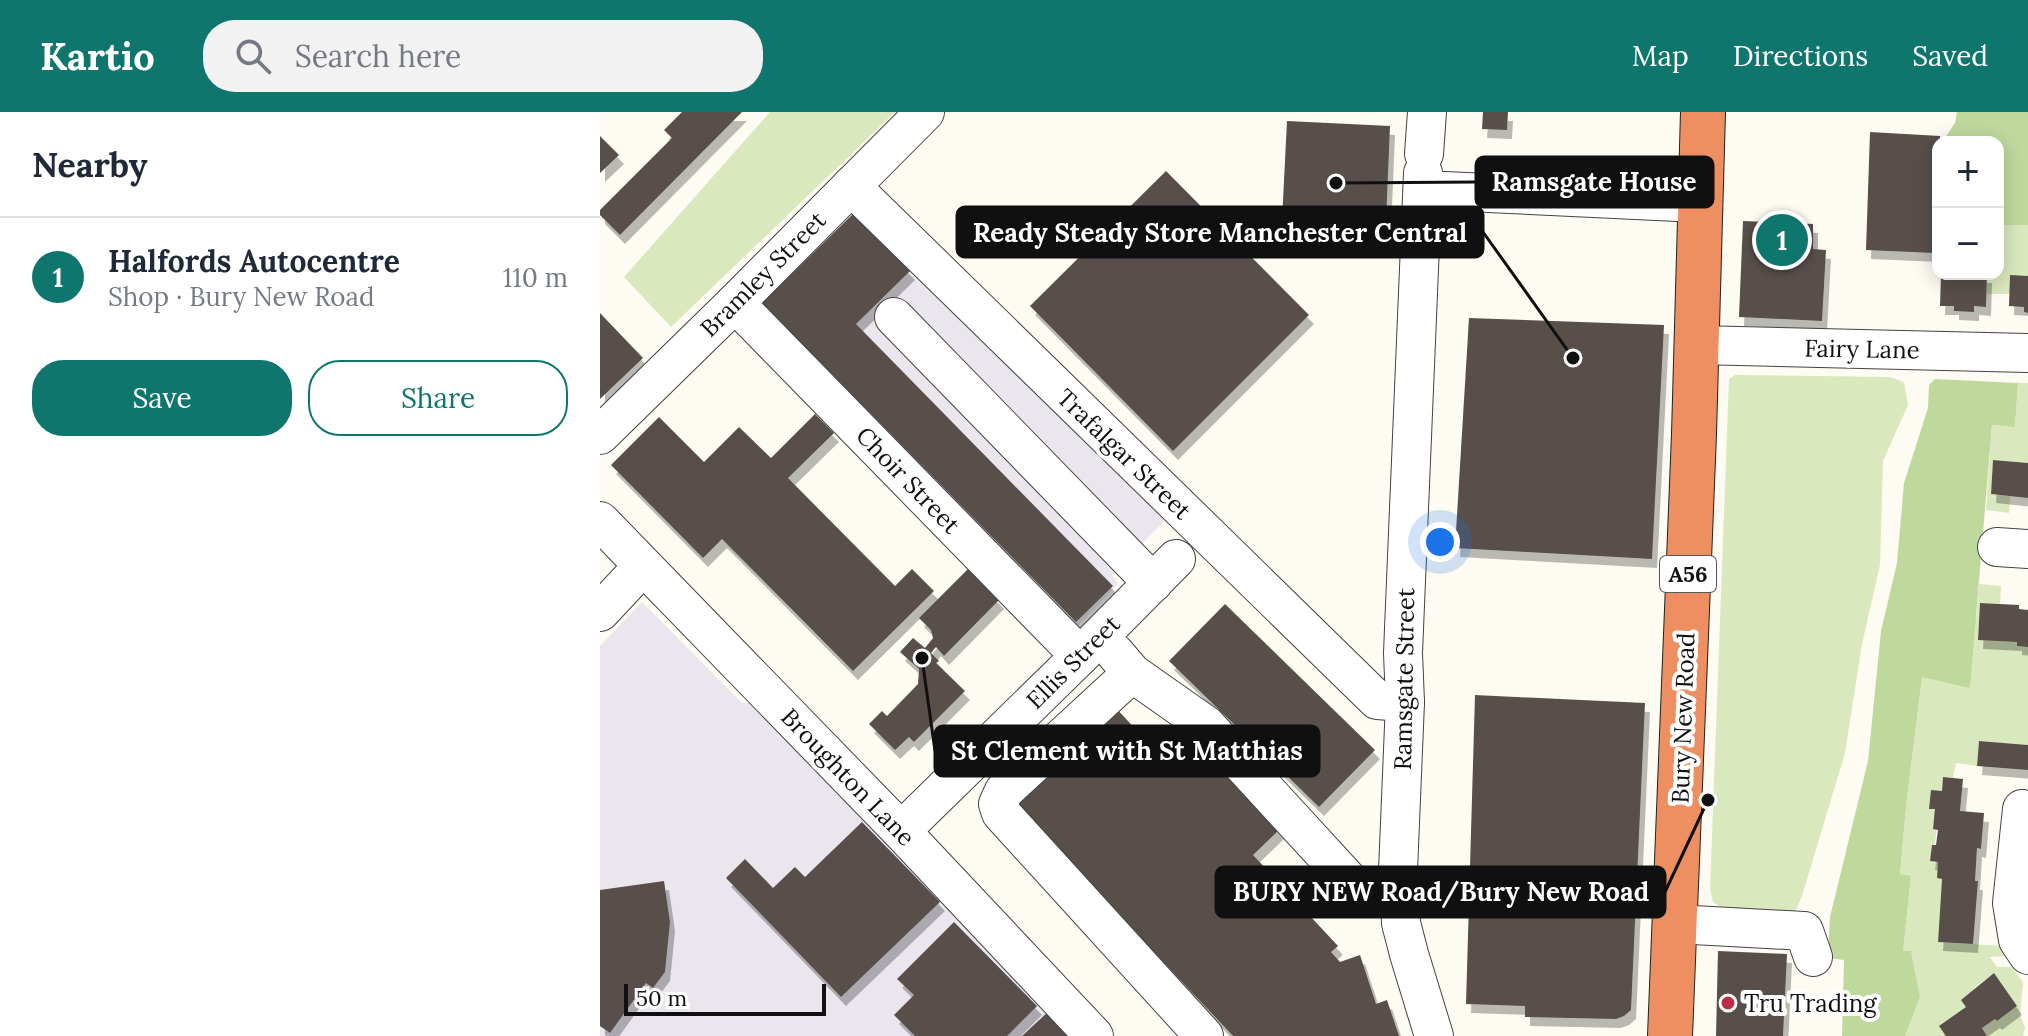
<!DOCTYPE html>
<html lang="en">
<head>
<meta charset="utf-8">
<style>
	:root { --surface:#fff; --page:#f2f2f3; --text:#1f2937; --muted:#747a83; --line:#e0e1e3; --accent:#0f766e }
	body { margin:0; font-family:Lora,serif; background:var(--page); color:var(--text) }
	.controls { position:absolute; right:24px; top:24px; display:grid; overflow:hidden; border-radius:16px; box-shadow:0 4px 20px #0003 }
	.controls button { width:72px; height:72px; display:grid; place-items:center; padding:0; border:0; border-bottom:2px solid var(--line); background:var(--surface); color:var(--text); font:40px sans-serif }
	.scale { position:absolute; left:24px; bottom:20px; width:202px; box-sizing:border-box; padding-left:8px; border:4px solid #101010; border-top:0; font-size:22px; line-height:28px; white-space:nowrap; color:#101010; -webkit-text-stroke:6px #fff; paint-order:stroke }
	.you { position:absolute; left:840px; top:430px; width:28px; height:28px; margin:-20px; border:6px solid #fff; border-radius:50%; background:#1a73e8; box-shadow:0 0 0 12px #1a73e833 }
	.badge { display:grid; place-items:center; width:52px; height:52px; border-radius:50%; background:var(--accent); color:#fff; font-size:26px; font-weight:700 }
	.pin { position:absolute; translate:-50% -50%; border:4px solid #fff; box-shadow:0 2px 8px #0006 }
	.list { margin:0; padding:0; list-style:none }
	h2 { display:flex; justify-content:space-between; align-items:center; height:104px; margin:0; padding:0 32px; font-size:34px }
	h2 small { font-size:26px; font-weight:400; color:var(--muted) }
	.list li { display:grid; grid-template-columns:52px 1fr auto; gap:24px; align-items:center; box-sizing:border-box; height:120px; padding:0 32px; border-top:2px solid var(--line) }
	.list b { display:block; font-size:30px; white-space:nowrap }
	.list p { margin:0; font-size:26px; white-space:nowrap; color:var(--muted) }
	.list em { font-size:26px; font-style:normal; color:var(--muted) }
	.actions { display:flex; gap:16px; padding:24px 32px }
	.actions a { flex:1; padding:18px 0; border:2px solid var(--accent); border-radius:32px; text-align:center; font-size:28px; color:var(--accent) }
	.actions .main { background:var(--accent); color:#fff }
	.icon { flex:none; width:44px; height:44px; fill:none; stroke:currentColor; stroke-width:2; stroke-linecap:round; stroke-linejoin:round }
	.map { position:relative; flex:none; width:1428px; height:924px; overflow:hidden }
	header { display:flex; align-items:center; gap:48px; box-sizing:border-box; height:112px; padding:0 40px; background:var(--accent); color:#fff }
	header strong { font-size:38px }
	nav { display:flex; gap:44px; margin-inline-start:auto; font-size:28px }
	.search { width:560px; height:72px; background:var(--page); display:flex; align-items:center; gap:20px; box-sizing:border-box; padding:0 28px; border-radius:32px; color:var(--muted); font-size:30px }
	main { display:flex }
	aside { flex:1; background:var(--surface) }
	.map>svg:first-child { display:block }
</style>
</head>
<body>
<header>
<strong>Kartio</strong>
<div class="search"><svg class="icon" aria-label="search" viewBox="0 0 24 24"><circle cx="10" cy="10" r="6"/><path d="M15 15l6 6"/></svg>Search here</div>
<nav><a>Map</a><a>Directions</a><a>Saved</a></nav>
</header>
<main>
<aside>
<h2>Nearby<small></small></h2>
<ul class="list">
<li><span class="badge">1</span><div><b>Halfords Autocentre</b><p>Shop · Bury New Road</p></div><em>110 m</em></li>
</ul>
<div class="actions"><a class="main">Save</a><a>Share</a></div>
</aside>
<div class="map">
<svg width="1428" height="924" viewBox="0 0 1428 924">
	<defs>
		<filter id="shadow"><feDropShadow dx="5" dy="9" stdDeviation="0" flood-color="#0004"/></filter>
	</defs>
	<rect width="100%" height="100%" fill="#fefbf3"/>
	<g fill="#ebe5ee">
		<path d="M253,96L567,406L512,463L518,472L478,514L158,190Z"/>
		<path d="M42,490L142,591H164L481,924H0V534Z"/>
	</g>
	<g fill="#d9e8bd">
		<path d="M170,0H295L71,215L24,165Z"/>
		<path d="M1398,113H1428V164H1410V182H1387V162H1398Z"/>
		<path d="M1135,263L1290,265L1304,270L1308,293L1283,349L1280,453L1262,532L1245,641L1202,784L1193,805L1122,796L1113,790L1110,777L1129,267Z"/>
		<path d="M1418,271H1428V351L1393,348L1391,382L1410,384L1409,401L1386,398L1392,313L1415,315Z"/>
		<path d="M1379,472L1401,474L1400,492L1380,491L1378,527L1417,530V534L1428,535V633L1379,629L1377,654L1356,651L1353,666L1343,665L1342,679L1329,696L1335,697C1337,717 1337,731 1330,749L1338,750L1342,767L1338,830L1402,834L1407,844L1390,845L1397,855H1412L1423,870L1420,903L1425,916L1423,924H1387L1382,916L1395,907L1397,909L1417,894L1394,861L1374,876L1375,878L1366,895L1346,924H1305L1320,885L1311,840L1303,839L1311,764L1300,763L1306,695L1322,564L1376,508Z"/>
	</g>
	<g fill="#bfd99d">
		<path d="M1357,0H1428V113H1398V30H1342L1355,11Z"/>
		<path d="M1335,267L1418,271L1415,315L1392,313L1370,576L1322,565L1306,695L1300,762L1311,764L1303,839H1311L1320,885L1305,924H1242L1244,848L1228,846L1230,805L1268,649L1281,519L1297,451L1304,371L1328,296L1329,273Z"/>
	</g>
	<g fill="#584f4c" filter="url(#shadow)">
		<path d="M82,0H142L20,123L0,103V98L72,26L64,18Z"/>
		<path d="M883,0H908L907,18L882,17Z"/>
		<path d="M687,9L790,14L785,133L681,128Z"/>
		<path d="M1270,20L1340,24V30H1338L1334,141L1266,138Z"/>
		<path d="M0,24L19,43L0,61Z"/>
		<path d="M566,59L709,203L573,339L430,194Z"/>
		<path d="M253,102L310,159L256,212L513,474L476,510L162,191Z"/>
		<path d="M1143,109L1213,112V137L1226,138L1222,209L1139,205Z"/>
		<path d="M1341,162H1387L1386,195L1374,194V200L1354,199V194H1340Z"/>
		<path d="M1410,163L1428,164V201L1424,200V195L1409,194Z"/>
		<path d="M0,201L43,246L0,287Z"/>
		<path d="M869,206L1064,213L1052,447L855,436Z"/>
		<path d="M215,302L234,321L188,366L295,474L312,457L334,479L253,559L122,427L103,446L11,353L59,305L104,350L139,315L171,346Z"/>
		<path d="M1393,348L1428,351V386L1391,382Z"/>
		<path d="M368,457L399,488L344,544L336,535L331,541L339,549L336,551L365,579L314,630L309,625L295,638L269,612L282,599L287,604L318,572L319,557L300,540L313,526L325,536L333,526L331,518L319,506Z"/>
		<path d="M1380,491L1419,493V497L1428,498V535L1417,534V530L1378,528Z"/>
		<path d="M625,492L775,638L719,695L569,549Z"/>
		<path d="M875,583L1045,591L1031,898L1024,904L1016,907L925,905V894L866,892Z"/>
		<path d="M512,592L558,641L585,617L679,718L653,743L738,834L731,840L740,850L760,843L776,892L787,888L799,924H633L410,687Z"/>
		<path d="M1379,629L1428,633V658L1377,654Z"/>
		<path d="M1343,665L1363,667L1360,699L1384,701L1381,737L1377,736L1375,769H1378L1373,832L1338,830L1342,767L1337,766L1338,750L1330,749L1332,733H1336L1338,718L1333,717L1335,697H1329L1331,678L1342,679Z"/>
		<path d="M262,710L340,790L241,885L126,766L145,747L173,776L195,755L205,765Z"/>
		<path d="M64,769L70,810L65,860L53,876L46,871L10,921L0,914V778Z"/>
		<path d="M354,810L437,894L407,924H315L294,903L314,883L297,867Z"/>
		<path d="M1118,839L1187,842L1183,924H1116Z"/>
		<path d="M1394,861L1417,894L1397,909L1395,907L1382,916L1387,924H1346L1339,914L1366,895L1361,888Z"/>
		<path d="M450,898L474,924H422Z"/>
	</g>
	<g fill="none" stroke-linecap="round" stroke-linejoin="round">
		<defs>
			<g id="minor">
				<path d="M824,42L827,0"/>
				<path d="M823,61L803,541L805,590L798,759L801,811L809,842L834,924"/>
				<path d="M251,74L777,588L805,590"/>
				<path d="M823,78L1099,91"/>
				<path d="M135,191L480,544"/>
				<path d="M294,205L553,471"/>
				<path d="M1097,233L1428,241"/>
				<path d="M0,323L135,191L325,0"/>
				<path d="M0,409L301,719L494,924"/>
				<path d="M1397,435L1428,437"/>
				<path d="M0,500L43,454"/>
				<path d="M515,541L532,561L606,613L752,772"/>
				<path d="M532,561L404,679L398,692L401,701L604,924"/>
				<path d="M1422,697L1412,791L1418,828L1428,843"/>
				<path d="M301,719L480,544L576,447"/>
				<path d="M1075,812L1204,819L1213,845"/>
			</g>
			<path id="highway" d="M1070,924L1094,322L1103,0"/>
		</defs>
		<use href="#minor" stroke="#434343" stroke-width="40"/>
		<use href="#highway" stroke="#212121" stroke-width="46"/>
		<use href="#minor" stroke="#fff" stroke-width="38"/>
		<use href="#highway" stroke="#ee8f61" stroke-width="44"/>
	</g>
	<circle fill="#bb2c46" stroke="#fff" stroke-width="3" cx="1128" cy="891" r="8"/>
	<g text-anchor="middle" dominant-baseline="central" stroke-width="8" stroke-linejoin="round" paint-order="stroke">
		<rect fill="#fff" stroke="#585858" stroke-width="2" x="1060" y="444" width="56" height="36" rx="6"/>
		<g font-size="22" font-weight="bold" fill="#101010">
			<text x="1088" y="462">A56</text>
		</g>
		<g font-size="24" fill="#101010" stroke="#fff">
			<text transform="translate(163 162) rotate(-45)">Bramley Street</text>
			<text transform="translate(1262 237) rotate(1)">Fairy Lane</text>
			<text transform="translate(524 342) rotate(44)">Trafalgar Street</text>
			<text transform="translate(308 368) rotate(46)">Choir Street</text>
			<text transform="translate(473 550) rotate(-45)">Ellis Street</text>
			<text transform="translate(804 567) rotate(-89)">Ramsgate Street</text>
			<text transform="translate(1083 606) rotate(-88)">Bury New Road</text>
			<text transform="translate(248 665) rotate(46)">Broughton Lane</text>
		</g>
		<g font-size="24" fill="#101010" stroke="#fff" text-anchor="start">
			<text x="1144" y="891">Tru Trading</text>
		</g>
	</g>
	<path fill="none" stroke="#101010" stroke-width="3" d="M736 71L876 70M973 246L883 120M322 546L335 639M1108 688L1065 780"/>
	<g fill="#101010" stroke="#fff" stroke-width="3">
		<circle cx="736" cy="71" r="8"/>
		<circle cx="973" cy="246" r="8"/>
		<circle cx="322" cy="546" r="8"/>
		<circle cx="1108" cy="688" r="8"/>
	</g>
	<g fill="#101010" stroke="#101010" stroke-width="3">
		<rect x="876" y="45" width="237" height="50" rx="8"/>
		<rect x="357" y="95" width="526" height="50" rx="8"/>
		<rect x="335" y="614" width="384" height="50" rx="8"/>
		<rect x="616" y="755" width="449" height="50" rx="8"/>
	</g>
	<g font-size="26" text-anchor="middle" font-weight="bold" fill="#fff">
		<text x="994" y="79">Ramsgate House</text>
		<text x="620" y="130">Ready Steady Store Manchester Central</text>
		<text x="527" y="648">St Clement with St Matthias</text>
		<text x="841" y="789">BURY NEW Road/Bury New Road</text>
	</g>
</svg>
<div class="controls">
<button>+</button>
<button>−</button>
</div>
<div class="scale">50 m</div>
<div class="you"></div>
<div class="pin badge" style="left:1182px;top:128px">1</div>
</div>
</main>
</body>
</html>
